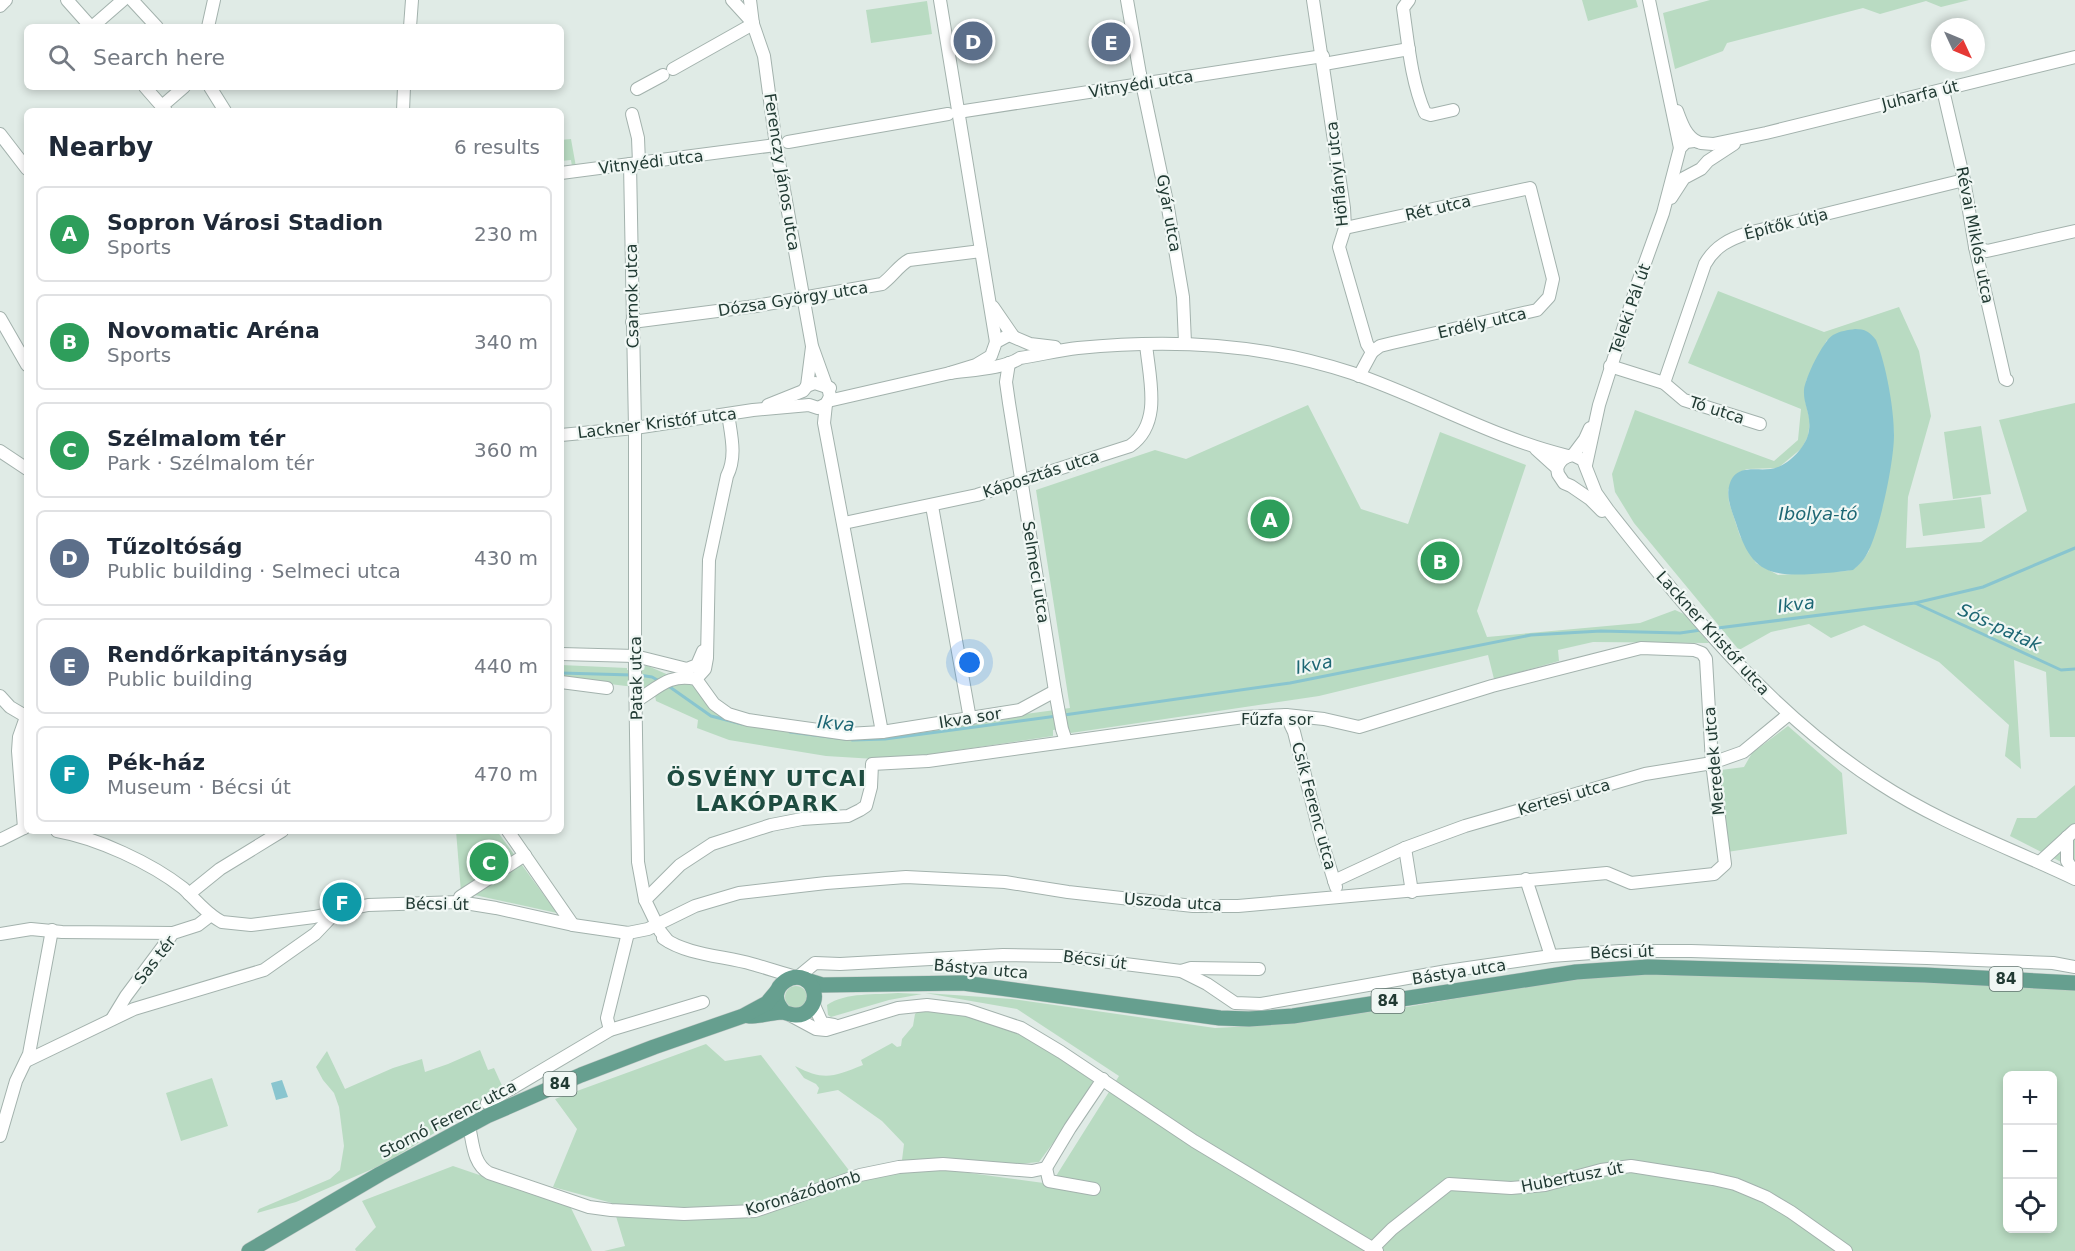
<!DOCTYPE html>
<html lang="en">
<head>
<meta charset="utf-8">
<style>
	:root { --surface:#fff; --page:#f2f2f3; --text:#1f2937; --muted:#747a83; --line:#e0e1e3; --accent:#b45309 }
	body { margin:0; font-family:"DejaVu Sans",sans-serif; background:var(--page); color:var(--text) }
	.controls { position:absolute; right:18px; bottom:18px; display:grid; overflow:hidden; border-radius:9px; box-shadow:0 3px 9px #0003 }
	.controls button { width:54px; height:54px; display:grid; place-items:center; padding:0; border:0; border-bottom:2px solid var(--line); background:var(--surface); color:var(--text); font:30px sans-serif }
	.compass { position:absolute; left:1931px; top:18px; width:54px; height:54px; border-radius:50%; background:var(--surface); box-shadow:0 3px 9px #0003; rotate:134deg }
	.you { position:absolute; left:970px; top:663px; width:21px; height:21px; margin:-15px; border:4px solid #fff; border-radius:50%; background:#1a73e8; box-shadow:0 0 0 9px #1a73e833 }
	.badge { display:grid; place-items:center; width:39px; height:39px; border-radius:50%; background:var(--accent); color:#fff; font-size:20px; font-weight:700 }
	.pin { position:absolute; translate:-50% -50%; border:3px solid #fff; box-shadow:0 2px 6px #0006 }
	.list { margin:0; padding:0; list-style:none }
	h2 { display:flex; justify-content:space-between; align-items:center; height:78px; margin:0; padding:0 24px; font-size:26px }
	h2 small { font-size:20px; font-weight:400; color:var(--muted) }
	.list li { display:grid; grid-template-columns:39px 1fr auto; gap:18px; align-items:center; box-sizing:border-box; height:96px; margin:0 12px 12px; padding:0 12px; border:2px solid var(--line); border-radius:9px }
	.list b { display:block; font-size:22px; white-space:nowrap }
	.list p { margin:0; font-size:20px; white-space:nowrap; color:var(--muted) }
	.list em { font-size:20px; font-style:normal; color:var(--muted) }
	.icon { flex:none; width:33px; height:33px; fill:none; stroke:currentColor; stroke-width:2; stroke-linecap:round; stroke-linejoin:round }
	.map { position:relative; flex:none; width:2075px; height:1251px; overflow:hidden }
	.search { position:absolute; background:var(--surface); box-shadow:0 3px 9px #0003; left:24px; top:24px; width:540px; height:66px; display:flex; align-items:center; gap:15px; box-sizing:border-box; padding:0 21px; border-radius:9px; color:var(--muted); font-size:22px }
	.panel { position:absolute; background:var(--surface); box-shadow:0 3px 9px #0003; left:24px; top:108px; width:540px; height:726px; border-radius:9px }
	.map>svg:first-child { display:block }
</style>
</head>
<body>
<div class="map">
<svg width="2075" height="1251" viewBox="0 0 2075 1251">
	<rect width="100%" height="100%" fill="#e0ebe6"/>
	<g fill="#b9dbc2" fill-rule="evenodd">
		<path d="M1582,0H1636L1638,7L1588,21Z"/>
		<path d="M1710,0H1969L1941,7L1926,1L1880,14L1863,8L1727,43L1723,51L1675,69L1663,13Z"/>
		<path d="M927,1L932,34L871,43L866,10Z"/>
		<path d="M571,139L576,167H572L571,160L561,161V140Z"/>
		<path d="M1718,291L1824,332L1899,307L1919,351L1931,416L1908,497L1906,548L1981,542L2027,511L1999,420L2075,403V737H2050L2046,672L2014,660L2021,769L2005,756L2009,725L1939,662L1864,625L1831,638L1809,624L1771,632L1739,650L1634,523L1615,492L1612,474L1635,410L1774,461L1798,440L1801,409L1688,363ZM1827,340L1889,391L1894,436L1869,551C1862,561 1858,569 1846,571L1778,575L1756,563L1740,536L1729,502L1728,490L1738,473L1747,469L1778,468L1802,448L1808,436L1810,421L1805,400L1806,381Z"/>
		<path d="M1308,405L1361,509L1408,524L1440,432L1526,465L1477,611L1487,637L1640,623L1675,610L1684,614L1709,643L1593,642L1558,650L1559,661L1494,679L1488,655L1319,696L1071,733L1067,728L1053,730V736L891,760L826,756L729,740L697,728L698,720L656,701L654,690L644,687L626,686L561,678V665L627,668V670H644L645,666H648L696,687L715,707L757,720L890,732L1070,708L1036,490L1155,450L1186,459Z"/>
		<path d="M1981,426L1991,494L1953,499L1944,432Z"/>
		<path d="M1981,497L1985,528L1923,536L1919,504Z"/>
		<path d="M1788,726L1842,773L1847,834L1727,852L1721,770L1744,767L1752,753Z"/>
		<path d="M2075,785V869L2010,836L2017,818H2036Z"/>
		<path d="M456,831H497L557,913L461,892Z"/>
		<path d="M1697,972L2075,989V1251H604L625,1246L612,1203L553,1187L577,1129L555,1099L706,1044L725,1061L761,1055L851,1173L902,1160L904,1144L882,1121L838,1090L817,1094L819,1088L816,1084L804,1078L795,1066C824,1081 833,1077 863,1065L861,1060L892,1043L897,1047L901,1046L902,1039L913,1026L915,1014L922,1007L989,1019L1037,1040L1093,1081L1078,1109L1039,1162L1019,1164L906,1161L932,1168L1051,1184L1119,1076L1017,1009L925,993L1012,999L1215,1028L1272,1025L1407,1007L1597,974ZM2008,1076H2052V1228H2008Z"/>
		<circle cx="796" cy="997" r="11"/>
		<path d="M898,993L922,994L889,1000L831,1017L828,1015L827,1005C846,992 876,995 898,993Z"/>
		<path d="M480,1050L488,1070L494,1068L504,1090L384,1164L296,1202L257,1213L259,1209L330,1179L340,1170L344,1146L339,1107L334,1093L323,1080L316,1067L327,1051L345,1089L393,1068L422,1059L425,1072L448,1064Z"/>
		<path d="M212,1078L228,1126L181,1141L166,1093Z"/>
		<path d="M453,1166L570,1206L592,1251H356L355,1249L376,1227L362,1201Z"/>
	</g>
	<g fill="#89c5cf">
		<path d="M1855,329C1865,329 1870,332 1876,340C1886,364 1894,408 1894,435C1894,462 1880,529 1868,552C1864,560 1859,565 1853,570C1840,572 1826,573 1812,574C1766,577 1750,569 1736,523C1732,511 1725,496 1730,483C1738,461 1762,474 1778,467C1791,462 1804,448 1808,435C1813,416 1803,406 1804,390C1805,378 1823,341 1833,335C1840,331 1848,330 1855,329Z"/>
		<path d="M282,1080L288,1097L276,1100L271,1083Z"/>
	</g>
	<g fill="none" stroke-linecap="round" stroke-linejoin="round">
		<g stroke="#89c5cf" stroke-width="3">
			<path d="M1915,603L2061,670L2075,669"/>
			<path d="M1710,629L1915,603L1983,587L2075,548"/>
			<path d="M561,673L632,675"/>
			<path d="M639,675L652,677L661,682"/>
			<path d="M667,685L711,716L742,724"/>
			<path d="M1064,715L1290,683L1531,635L1601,631L1680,633L1701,630"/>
			<path d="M790,732L846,739"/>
			<path d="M852,740L885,739L1057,716"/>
		</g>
		<defs>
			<g id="minor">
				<path d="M67,0L91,27"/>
				<path d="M132,0L157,27"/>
				<path d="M732,0L753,23"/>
				<path d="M750,0L753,24L764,56L776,145L812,346L826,385"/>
				<path d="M940,0L996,342"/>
				<path d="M1127,0L1140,74L1167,202L1183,297L1185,343"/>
				<path d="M1313,0L1344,208L1345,228L1339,247L1367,344L1372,352L1359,376"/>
				<path d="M1409,0L1403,8C1408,42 1411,81 1425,113L1431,115L1453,110"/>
				<path d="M1649,0L1680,148"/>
				<path d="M0,6L6,0"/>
				<path d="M92,27L123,0"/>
				<path d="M208,27L214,0"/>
				<path d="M410,27L412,0"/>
				<path d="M1324,64L1409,49"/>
				<path d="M673,69L753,24"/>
				<path d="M145,87L166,111"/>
				<path d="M210,87L225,111"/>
				<path d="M637,89L663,75"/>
				<path d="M1943,90L1964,180L1975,247L2005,379L2007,380"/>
				<path d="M162,106L184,87"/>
				<path d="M403,111L404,87"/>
				<path d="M1677,111C1681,122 1686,137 1698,142"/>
				<path d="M958,112L1323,56"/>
				<path d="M632,114L638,138L639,163"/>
				<path d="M0,134L27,169"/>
				<path d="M788,142L948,114"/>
				<path d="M1701,143L1713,144L1766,133L2075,57"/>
				<path d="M630,164L635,428V669L638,862L645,900L660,931L668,941"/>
				<path d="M561,173L776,145"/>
				<path d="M1671,198L1684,178L1701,169L1708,161L1734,144"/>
				<path d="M1345,228L1530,188L1553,279L1549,297L1537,310L1392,343L1380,346L1372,352"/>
				<path d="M1975,247L1987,251L2075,231"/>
				<path d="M993,307L1013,336"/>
				<path d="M0,318L27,365"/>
				<path d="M632,322L756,306L882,284C892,277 899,265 909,260L981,251"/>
				<path d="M1009,363L1006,382L1009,403L1055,691L1062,729L1066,741"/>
				<path d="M1610,366L1664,383L1684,400L1760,424"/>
				<path d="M950,373C970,370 1004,369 1020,358C1040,355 1059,350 1078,348C1173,339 1261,343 1352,373C1425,398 1493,438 1568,456"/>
				<path d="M1664,383L1705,264C1715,246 1730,239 1748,233L1964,180"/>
				<path d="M807,386L812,347"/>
				<path d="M828,401L950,373L976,365L991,356L996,342L1009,335L1030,344L1055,347"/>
				<path d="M826,404L824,423L882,732"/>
				<path d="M768,405L803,391L807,386L815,383L830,388"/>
				<path d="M561,435L635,428L753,410L809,405L818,408L826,404L828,401L830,396L828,387"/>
				<path d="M1536,449L1557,468L1558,474L1564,483L1571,486L1590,499L1602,511"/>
				<path d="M0,451L27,469"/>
				<path d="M1573,455L1585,439L1590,428"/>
				<path d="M1586,465L1599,405L1637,285L1663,213L1680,148L1686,142L1694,141"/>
				<path d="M1557,468C1560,460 1564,457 1573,455L1583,460L1596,493L1608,510C1688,611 1770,713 1879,783C1940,823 2010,848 2075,879"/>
				<path d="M932,506L970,719"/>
				<path d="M844,523L977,495L1130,446C1163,423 1149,378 1146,344"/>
				<path d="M561,654L635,656L687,669L697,665L703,651"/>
				<path d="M696,679L705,669L707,658L709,560L727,476C737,456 731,435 728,414"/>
				<path d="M561,682L607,688"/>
				<path d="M0,696L10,707L27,717"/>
				<path d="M636,701C658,688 669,673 696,679L714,704L728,714L748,720L847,734L882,732L1020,710L1055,691"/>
				<path d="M1286,715L1294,732L1322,842L1336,887"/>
				<path d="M24,828L18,751L19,737L26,717"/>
				<path d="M57,831C97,838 151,863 183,888C194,898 204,911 217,919L222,922L251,925L314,917L368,905L459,902L496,908L573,925L628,933L648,929L695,906L739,893L826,883L906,877L1005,882L1068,892L1193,906H1238L1607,873L1631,883L1714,874L1725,864L1712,763L1706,659L1702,653L1694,650L1641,648L1492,686L1359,727L1324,719L1286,715L1244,717L928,761L872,764L871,787L866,806L860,810L848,816L802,819L771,825L712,844L680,865L645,900"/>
				<path d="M508,831L573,925"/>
				<path d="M2067,837V861L2075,873"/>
				<path d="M0,840L24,828"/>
				<path d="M1405,848L1412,892"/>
				<path d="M2040,862L2075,830"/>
				<path d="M1526,879L1551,956"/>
				<path d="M1334,881L1405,848L1465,826L1645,774L1712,763L1743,752L1789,714"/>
				<path d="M189,894L220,869L282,831"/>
				<path d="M459,902L460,897L525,855"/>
				<path d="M0,934L31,929L62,932L173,933"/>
				<path d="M663,938C687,955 724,956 752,964C767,968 781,973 796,977"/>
				<path d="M1181,971L1191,968L1259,969"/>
				<path d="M798,977L815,963L840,964L1003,955L1061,956L1181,971L1207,984L1235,1003L1261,1004L1447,971L1551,956L1620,951H1691L1927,958L2053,963L2075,967"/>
				<path d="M813,1003L822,1023L834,1025"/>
				<path d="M790,1015L816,1029L826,1030L898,1008L927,1005L967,1010L1021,1028L1061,1052L1194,1141L1377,1251"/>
				<path d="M112,1019L126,996L173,933L198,925L211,915"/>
				<path d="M610,1030L607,1018L628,933"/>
				<path d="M26,1061L134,1009L264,970L315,934L335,913"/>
				<path d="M487,1103L610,1030L703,1002"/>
				<path d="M469,1126C473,1143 473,1164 489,1173L589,1207L611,1210L684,1214L755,1211L860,1175L899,1167L943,1164L1032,1171L1046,1168L1049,1181L1094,1189"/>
				<path d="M0,1136L16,1081L29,1054L52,930"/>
				<path d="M1046,1168L1070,1128L1103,1079"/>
				<path d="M1373,1248L1392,1229L1449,1184L1511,1188L1545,1185L1601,1170L1631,1166L1713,1179L1735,1184L1766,1197L1791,1212L1846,1251"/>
			</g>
			<g id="major">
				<path d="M806,980L822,985L963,983L1220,1018L1249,1019L1293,1016L1576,972L1648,967L1925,975L2075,983"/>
				<path d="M749,1016C760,1016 771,1013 781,1012C786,1012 790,1015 795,1015C808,1016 818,1002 813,989C803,962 759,987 784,1012"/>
				<path d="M249,1251L380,1174L487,1116L581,1075L654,1047L743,1016L767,1003L777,991"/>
			</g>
		</defs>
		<use href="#minor" stroke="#a3b2ad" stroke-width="14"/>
		<use href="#major" stroke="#c1c8c6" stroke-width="16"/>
		<use href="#minor" stroke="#fff" stroke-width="12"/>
		<use href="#major" stroke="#669f8f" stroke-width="15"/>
	</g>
	<g text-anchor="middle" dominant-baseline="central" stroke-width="4.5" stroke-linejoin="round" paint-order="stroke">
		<g fill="#f0f7f4" stroke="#5f736d" stroke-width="1.5">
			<rect x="1989.5" y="967" width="33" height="24" rx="4.5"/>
			<rect x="1371.5" y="989" width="33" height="24" rx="4.5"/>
			<rect x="543.5" y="1072" width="33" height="24" rx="4.5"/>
		</g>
		<g font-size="15" font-weight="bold" fill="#213a33">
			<text x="2006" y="979">84</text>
			<text x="1388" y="1001">84</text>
			<text x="560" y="1084">84</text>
		</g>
		<g font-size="16" fill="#213a33" stroke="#f0f7f4">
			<text transform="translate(1141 84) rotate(-9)">Vitnyédi utca</text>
			<text transform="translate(1920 95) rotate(-14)">Juharfa út</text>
			<text transform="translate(651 162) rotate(-7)">Vitnyédi utca</text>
			<text transform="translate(782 172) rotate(81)">Ferenczy János utca</text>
			<text transform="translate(1337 174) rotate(-96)">Höflányi utca</text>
			<text transform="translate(1438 208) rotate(-13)">Rét utca</text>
			<text transform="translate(1169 213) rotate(80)">Gyár utca</text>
			<text transform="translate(1786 224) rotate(-14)">Építők útja</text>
			<text transform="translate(1975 235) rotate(79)">Révai Miklós utca</text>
			<text transform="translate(632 296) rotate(-91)">Csarnok utca</text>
			<text transform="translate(793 299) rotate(-9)">Dózsa György utca</text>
			<text transform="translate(1630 309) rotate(-71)">Teleki Pál út</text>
			<text transform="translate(1482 323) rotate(-13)">Erdély utca</text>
			<text transform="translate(1717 410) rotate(18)">Tó utca</text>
			<text transform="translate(657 423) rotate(-7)">Lackner Kristóf utca</text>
			<text transform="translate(1041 474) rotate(-18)">Káposztás utca</text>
			<text transform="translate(1036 572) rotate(81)">Selmeci utca</text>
			<text transform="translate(1713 633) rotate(48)">Lackner Kristóf utca</text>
			<text transform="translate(636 678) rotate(-91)">Patak utca</text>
			<text transform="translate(970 718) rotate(-9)">Ikva sor</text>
			<text x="1277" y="719">Fűzfa sor</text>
			<text transform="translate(1714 761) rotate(-95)">Meredek utca</text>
			<text transform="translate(1564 797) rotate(-16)">Kertesi utca</text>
			<text transform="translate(1314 806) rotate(75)">Csík Ferenc utca</text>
			<text transform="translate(1173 902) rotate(4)">Uszoda utca</text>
			<text transform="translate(437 904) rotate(1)">Bécsi út</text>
			<text transform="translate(1622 952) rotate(-2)">Bécsi út</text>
			<text transform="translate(155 960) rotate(-52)">Sas tér</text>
			<text transform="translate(1095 960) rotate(7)">Bécsi út</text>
			<text transform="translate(981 969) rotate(5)">Bástya utca</text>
			<text transform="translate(1459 972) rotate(-9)">Bástya utca</text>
			<text transform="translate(448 1119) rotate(-27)">Stornó Ferenc utca</text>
			<text transform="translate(1572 1177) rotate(-11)">Hubertusz út</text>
			<text transform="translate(803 1193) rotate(-17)">Koronázódomb</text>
		</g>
		<g font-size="18" font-style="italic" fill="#1d6774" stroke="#f0f7f4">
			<text x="1818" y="513">Ibolya-tó</text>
			<text transform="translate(1796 604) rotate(-7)">Ikva</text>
			<text transform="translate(2000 627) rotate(25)">Sós-patak</text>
			<text transform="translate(1314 664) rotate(-11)">Ikva</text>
			<text transform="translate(836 723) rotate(5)">Ikva</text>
		</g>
		<g font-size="22" font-weight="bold" letter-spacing="1.5" fill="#1e4c40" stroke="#f0f7f4">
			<text x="767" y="778">ÖSVÉNY UTCAI<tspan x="767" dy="25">LAKÓPARK</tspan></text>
		</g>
	</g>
</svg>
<div class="controls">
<button>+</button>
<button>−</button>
<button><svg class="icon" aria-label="locate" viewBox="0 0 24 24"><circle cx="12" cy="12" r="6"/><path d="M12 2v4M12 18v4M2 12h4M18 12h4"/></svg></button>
</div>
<svg class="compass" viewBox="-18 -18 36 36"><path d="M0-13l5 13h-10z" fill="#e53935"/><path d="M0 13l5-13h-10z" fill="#747a83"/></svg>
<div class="you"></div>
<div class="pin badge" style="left:1270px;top:519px;background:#2e9e5b">A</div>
<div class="pin badge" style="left:1440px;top:561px;background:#2e9e5b">B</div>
<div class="pin badge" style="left:489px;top:862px;background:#2e9e5b">C</div>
<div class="pin badge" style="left:973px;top:41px;background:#5c6f8a">D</div>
<div class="pin badge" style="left:1111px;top:42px;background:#5c6f8a">E</div>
<div class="pin badge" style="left:342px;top:902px;background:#0f9aa8">F</div>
<div class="search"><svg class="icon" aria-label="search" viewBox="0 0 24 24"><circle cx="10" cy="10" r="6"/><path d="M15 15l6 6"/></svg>Search here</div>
<section class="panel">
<h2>Nearby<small>6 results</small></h2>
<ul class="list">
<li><span class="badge" style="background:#2e9e5b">A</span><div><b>Sopron Városi Stadion</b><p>Sports</p></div><em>230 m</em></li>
<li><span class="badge" style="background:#2e9e5b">B</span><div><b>Novomatic Aréna</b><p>Sports</p></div><em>340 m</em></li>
<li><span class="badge" style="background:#2e9e5b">C</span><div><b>Szélmalom tér</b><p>Park · Szélmalom tér</p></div><em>360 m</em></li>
<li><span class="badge" style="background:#5c6f8a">D</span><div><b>Tűzoltóság</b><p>Public building · Selmeci utca</p></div><em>430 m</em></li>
<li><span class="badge" style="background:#5c6f8a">E</span><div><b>Rendőrkapitányság</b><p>Public building</p></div><em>440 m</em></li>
<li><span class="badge" style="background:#0f9aa8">F</span><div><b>Pék-ház</b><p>Museum · Bécsi út</p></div><em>470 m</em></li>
</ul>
</section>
</div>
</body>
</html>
